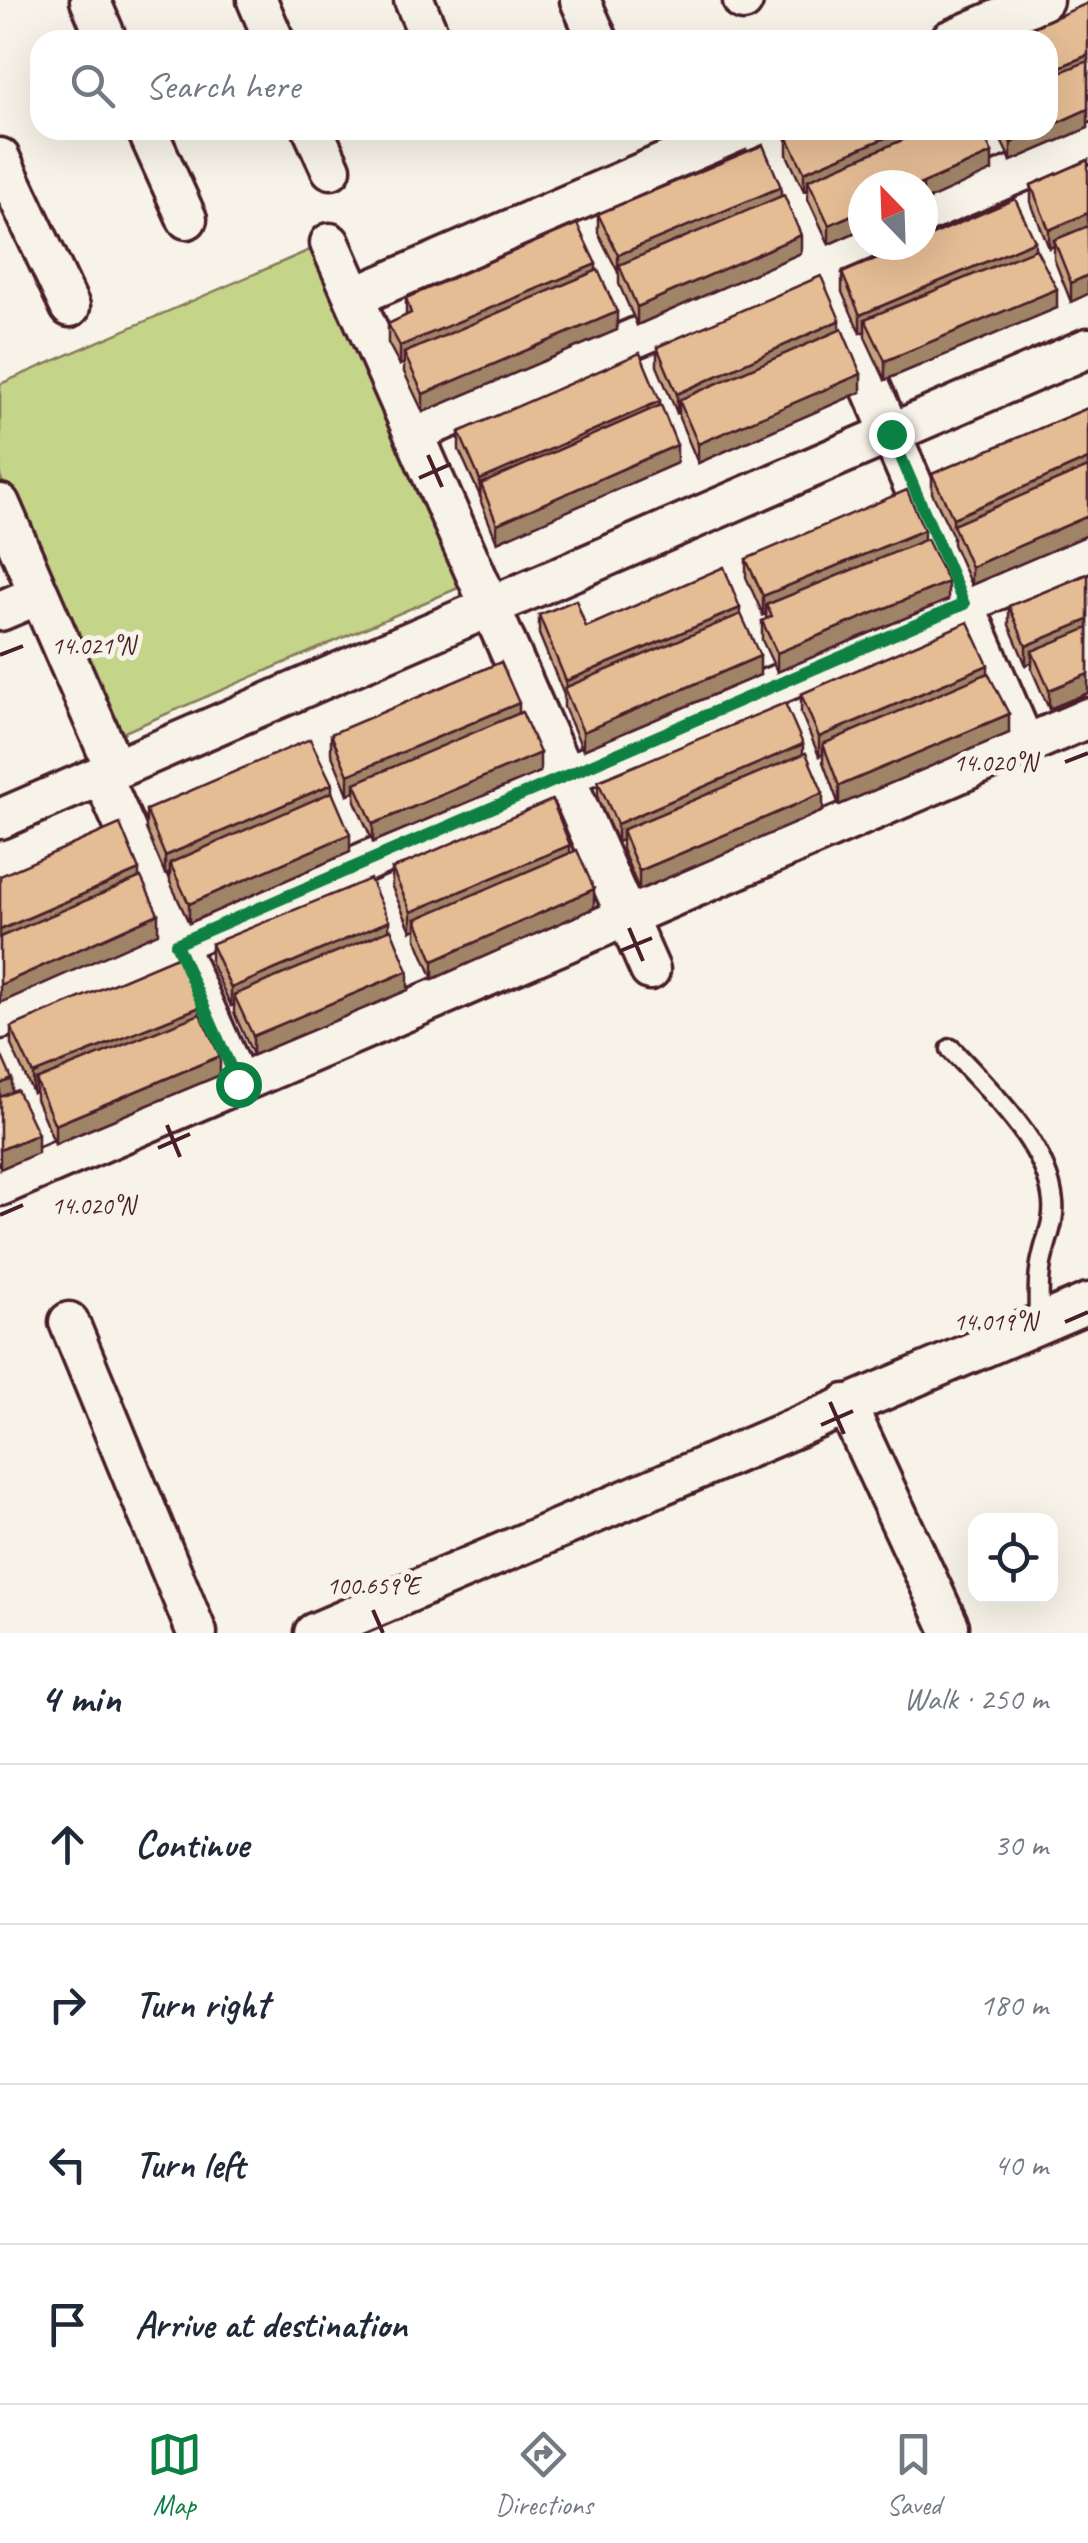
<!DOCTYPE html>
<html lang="en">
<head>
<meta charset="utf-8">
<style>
	:root { --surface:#fff; --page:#f2f2f3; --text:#1f2937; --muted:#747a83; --line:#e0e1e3; --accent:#0b8043 }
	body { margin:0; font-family:Caveat,sans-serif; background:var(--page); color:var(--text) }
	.controls { position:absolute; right:30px; bottom:30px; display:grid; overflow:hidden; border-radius:20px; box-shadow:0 10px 40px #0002 }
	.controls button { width:90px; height:90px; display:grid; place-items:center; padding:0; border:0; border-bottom:2px solid var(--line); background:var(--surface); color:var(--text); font:50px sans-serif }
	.compass { position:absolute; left:848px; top:170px; width:90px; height:90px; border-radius:50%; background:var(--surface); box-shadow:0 10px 40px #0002; rotate:337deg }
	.stop { position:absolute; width:30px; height:30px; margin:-22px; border:8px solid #0b8043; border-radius:50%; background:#fff }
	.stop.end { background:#0b8043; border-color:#fff; box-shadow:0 2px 10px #0008 }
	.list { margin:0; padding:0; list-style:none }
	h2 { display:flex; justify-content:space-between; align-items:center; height:130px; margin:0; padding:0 40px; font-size:42px }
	h2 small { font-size:32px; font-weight:400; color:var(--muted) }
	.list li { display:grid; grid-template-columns:65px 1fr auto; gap:30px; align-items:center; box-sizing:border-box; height:160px; padding:0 40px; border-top:2px solid var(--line) }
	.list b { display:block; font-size:38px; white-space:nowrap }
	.list em { font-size:32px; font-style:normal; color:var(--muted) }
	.icon { flex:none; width:55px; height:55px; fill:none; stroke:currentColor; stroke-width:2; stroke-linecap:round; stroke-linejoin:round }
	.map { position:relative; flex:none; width:1088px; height:1633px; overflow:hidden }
	.search { position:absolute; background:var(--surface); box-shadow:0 10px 40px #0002; left:30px; right:30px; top:30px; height:110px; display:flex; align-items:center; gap:25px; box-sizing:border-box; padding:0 35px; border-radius:30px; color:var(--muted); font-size:38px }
	.sheet { height:770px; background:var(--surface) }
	nav { display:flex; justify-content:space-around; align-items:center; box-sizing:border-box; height:140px; border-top:2px solid var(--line); background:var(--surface); font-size:28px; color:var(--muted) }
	nav a { display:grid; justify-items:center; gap:5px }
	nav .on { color:var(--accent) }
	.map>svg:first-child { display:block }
</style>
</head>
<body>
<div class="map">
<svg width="1088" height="1633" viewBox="0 0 1088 1633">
	<rect width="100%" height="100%" fill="#f7f3e8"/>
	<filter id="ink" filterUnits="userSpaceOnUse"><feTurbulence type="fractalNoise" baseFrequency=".01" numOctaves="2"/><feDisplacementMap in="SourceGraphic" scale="20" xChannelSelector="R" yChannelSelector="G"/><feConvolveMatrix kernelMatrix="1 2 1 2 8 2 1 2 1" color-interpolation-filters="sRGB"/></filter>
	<g filter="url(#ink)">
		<path fill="#c4d489" stroke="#877a5a" stroke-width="2.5" d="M319,246L465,585L113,737L0,476V384Z"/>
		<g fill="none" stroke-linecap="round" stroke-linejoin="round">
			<defs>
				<path id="service" d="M951,1049C989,1091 1047,1142 1053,1202C1055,1221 1047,1237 1043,1255C1037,1277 1039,1302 1039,1324"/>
				<g id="minor">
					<path d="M90,0L107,40"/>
					<path d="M257,0L274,40"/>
					<path d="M414,0L431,40"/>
					<path d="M580,0L598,40"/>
					<path d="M743,0V1"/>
					<path d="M950,40L1043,0"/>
					<path d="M147,130L187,219"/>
					<path d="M313,130L331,169"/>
					<path d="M760,130L1025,745"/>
					<path d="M0,158L70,307"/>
					<path d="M923,214L1088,143"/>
					<path d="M330,243L650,970"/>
					<path d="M354,297L741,130"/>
					<path d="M414,433L863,240"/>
					<path d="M0,504L115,769"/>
					<path d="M0,611L38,595"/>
					<path d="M102,776L238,1083"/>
					<path d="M0,819L1088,348"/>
					<path d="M0,1019L1088,551"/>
					<path d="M0,1186L1088,718"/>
					<path d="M69,1322L197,1633"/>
					<path d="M846,1404L949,1626"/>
					<path d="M314,1633L1088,1303"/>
				</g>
			</defs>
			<use href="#service" stroke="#4a1f2b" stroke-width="25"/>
			<use href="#minor" stroke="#4a1f2b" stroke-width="45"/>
			<use href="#service" stroke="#f7f3e8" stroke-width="18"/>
			<use href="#minor" stroke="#f7f3e8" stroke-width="38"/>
		</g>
		<g fill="#c5a380" stroke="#4a1f2b" stroke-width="2.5">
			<path d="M1088,3V128L1011,161L996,130H1048Z"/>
			<path d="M787,136L992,171L863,185V229L829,244L808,199V190L804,191L787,155Z"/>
			<path d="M1088,160L1071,302L1054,259V246L1049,248L1031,203V185Z"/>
			<path d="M781,196L801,253L637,325L619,284V274L598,233V214Z"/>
			<path d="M1035,249L1057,308L885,380L865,337V331L860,333L842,292V273Z"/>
			<path d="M596,271L617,330L423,412L404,372V363L400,365L388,343V324L406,316V298Z"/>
			<path d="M840,329L861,392L698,463L679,418V412L677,413L657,366V347Z"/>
			<path d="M660,406L677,463L497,542L481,502V498L459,450V432Z"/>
			<path d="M1088,408V535L971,585L953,544V536L932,493V474Z"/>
			<path d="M924,540L948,600L777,672L762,640V621L766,620V614L763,615L746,577V559Z"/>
			<path d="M1088,574V693L1049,709L1032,670V662L1026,665L1009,625V606Z"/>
			<path d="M740,614L760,675L583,750L564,707V695L539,634V615L586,627Z"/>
			<path d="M988,673L1009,733L839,805L823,762V754L819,756L801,713V694Z"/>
			<path d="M519,714L540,772L373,842L355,801V791L348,794L331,753V734Z"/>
			<path d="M803,754L823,811L639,890L622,849V840L617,842L598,799V781Z"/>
			<path d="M332,792L350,852L189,923L170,882V872L165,874L146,829V810Z"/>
			<path d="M570,853L594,908L433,979L416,938V929L411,931L392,887V869Z"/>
			<path d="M389,930L408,990L253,1055L234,1013V1005L231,1006L211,963V944Z"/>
			<path d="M200,1014L220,1075L55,1144L36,1099V1091L33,1093L11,1045V1027Z"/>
		</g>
		<g fill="#a08468" stroke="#4a1f2b" stroke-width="2.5">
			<path d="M1088,55V74L1048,90V72Z"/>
			<path d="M1088,109V128L1011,161V143L1040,130H1048V127Z"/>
			<path d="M904,130H948L808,180V190L804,191V172Z"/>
			<path d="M992,153V171L923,202V185H919Z"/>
			<path d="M781,187V206L619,265L618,274V255Z"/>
			<path d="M863,210V229L829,244V225Z"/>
			<path d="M1088,213V232L1054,240V246L1049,248V230Z"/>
			<path d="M801,235V253L637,325V307Z"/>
			<path d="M1035,241V259L865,319V331L860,333V315Z"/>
			<path d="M596,264V283L404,353V363L400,365V346Z"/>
			<path d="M1088,275V294L1071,302V283Z"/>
			<path d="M1057,289V308L885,380V361Z"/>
			<path d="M617,312V330L423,412V394Z"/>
			<path d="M840,320V339L679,400V412L677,413V394Z"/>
			<path d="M861,374V392L698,463V444Z"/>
			<path d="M660,401V420L481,484L480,498V480Z"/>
			<path d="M677,445V463L497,542V524Z"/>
			<path d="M1088,459V477L953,526V518Z"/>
			<path d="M1088,516V535L971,585V567Z"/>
			<path d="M924,530V549L766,605V614L763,615V596Z"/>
			<path d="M948,582V600L777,672V653Z"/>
			<path d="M740,608V627L566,693V681Z"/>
			<path d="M1088,620V638L1032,651V662L1026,665V646Z"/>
			<path d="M760,656V675L583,750V732Z"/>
			<path d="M988,665V684L823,744V754L819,756V737Z"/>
			<path d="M1088,674V693L1049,709V690Z"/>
			<path d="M519,703V722L355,783V791L348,794V775Z"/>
			<path d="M1009,714V733L839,805V786Z"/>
			<path d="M803,744V763L622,830V840L617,842V824Z"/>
			<path d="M540,753V772L373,842V824Z"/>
			<path d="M332,784V802L170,863V872L165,874V856Z"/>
			<path d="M823,793V811L639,890V871Z"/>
			<path d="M350,834V852L189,923V904Z"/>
			<path d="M570,845V864L416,919V929L411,931V912Z"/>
			<path d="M139,870V888L0,948V930Z"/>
			<path d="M594,889V908L433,979V961Z"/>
			<path d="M158,914V933L0,1003V985Z"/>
			<path d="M389,921V940L234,995V1005L231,1006V988Z"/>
			<path d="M408,971V990L253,1055V1036Z"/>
			<path d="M200,1007V1026L36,1080V1091L33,1093V1074Z"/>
			<path d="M220,1056V1075L55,1144V1125Z"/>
			<path d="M12,1079V1098L0,1103V1084Z"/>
			<path d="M38,1134V1153L0,1169V1150Z"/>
		</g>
		<g fill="#e5bd95" stroke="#4a1f2b" stroke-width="2.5">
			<path d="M1088,3V55L1048,72V40H1004Z"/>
			<path d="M1088,61V109L1048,127V77Z"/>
			<path d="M802,130H904L804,172L787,136Z"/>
			<path d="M926,130H981L992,153L919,185H863V210L829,225L808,180Z"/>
			<path d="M1005,130H1040L1011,143Z"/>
			<path d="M763,145L781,187L618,255L598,214Z"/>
			<path d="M1088,160V213L1049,230L1031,185Z"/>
			<path d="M784,195L801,235L637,307L619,265Z"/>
			<path d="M1015,199L1035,241L860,315L842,273L908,245H923V239Z"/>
			<path d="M577,224L596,264L400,346L388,324L411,313L406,298Z"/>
			<path d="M1088,226V275L1071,283L1054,240Z"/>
			<path d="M1036,249L1057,289L885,361L865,319Z"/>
			<path d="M598,270L617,312L423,394L404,353Z"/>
			<path d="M821,276L840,320L677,394L657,347Z"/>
			<path d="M842,329L861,374L698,444L679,400Z"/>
			<path d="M640,353L660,401L480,480L459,432Z"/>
			<path d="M661,405L677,445L497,524L481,484Z"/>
			<path d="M1088,408V459L953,518L932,474Z"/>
			<path d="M1088,467V516L971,567L953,525Z"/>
			<path d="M907,490L924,530L763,596L746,559Z"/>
			<path d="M927,539L948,582L777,653L762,621L772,616L766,605Z"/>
			<path d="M724,567L740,608L566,681L539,615L576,600L586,627Z"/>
			<path d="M1088,574V620L1026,646L1009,606Z"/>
			<path d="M741,614L760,656L583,732L564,688Z"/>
			<path d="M968,622L988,665L819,737L801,694Z"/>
			<path d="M1088,628V674L1049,690L1032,651Z"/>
			<path d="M501,662L519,703L348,775L331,734Z"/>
			<path d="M988,673L1009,714L839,786L823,744Z"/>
			<path d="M785,703L803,744L617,824L598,781Z"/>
			<path d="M522,712L540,753L373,824L355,783Z"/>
			<path d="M310,739L332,784L165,856L146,810Z"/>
			<path d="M806,753L823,793L639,871L622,830Z"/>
			<path d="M332,792L350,834L189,904L170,863Z"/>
			<path d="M552,800L570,845L411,912L392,869Z"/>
			<path d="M120,824L139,870L0,930V876Z"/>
			<path d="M577,850L594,889L433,961L416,919Z"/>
			<path d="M141,877L158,914L0,985V937Z"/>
			<path d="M370,879L389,921L231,988L211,944Z"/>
			<path d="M391,929L408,971L253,1036L234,995Z"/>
			<path d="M179,956L200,1007L33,1074L11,1027Z"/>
			<path d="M200,1014L220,1056L55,1125L36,1080Z"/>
			<path d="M0,1052L12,1079L0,1084Z"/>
			<path d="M17,1090L38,1134L0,1150V1097Z"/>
		</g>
	</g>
	<g fill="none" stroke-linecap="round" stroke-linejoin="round" filter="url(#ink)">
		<path stroke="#0b8043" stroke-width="12" d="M238,1084L176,944L964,604L891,434"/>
	</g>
	<path fill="none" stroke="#4a1f2b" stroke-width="4" d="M428,455L442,487M419,478L451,464M0,655L23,646M1065,762L1088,753M629,928L643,961M620,951L652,938M167,1125L180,1157M158,1148L190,1134M0,1215L23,1205M1065,1322L1088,1312M830,1402L844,1434M821,1425L853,1411M373,1610L383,1633"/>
	<g font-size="25" text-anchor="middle" fill="#4a1f2b" stroke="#f7f3e8" stroke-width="10" stroke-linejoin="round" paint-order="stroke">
		<text x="93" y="654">14.021°N</text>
		<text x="995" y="771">14.020°N</text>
		<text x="93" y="1214">14.020°N</text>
		<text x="995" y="1330">14.019°N</text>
		<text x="373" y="1594">100.659°E</text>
	</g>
</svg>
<div class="controls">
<button><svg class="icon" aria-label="locate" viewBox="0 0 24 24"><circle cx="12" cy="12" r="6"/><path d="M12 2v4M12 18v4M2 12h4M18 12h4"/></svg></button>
</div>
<svg class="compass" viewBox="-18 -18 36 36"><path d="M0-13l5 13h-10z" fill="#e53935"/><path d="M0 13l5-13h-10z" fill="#747a83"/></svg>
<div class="stop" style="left:238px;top:1084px"></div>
<div class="stop end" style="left:891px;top:434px"></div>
<div class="search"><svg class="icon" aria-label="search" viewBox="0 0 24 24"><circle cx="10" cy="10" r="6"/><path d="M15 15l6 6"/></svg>Search here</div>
</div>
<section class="sheet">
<h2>4 min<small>Walk · 250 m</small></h2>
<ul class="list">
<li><svg class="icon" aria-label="ahead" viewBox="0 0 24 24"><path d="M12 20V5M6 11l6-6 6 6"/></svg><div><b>Continue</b></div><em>30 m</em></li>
<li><svg class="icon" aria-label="right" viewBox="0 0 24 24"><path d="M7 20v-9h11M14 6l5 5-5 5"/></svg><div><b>Turn right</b></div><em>180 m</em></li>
<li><svg class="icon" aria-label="left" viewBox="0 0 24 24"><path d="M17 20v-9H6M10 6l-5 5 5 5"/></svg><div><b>Turn left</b></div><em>40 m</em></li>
<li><svg class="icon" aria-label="arrive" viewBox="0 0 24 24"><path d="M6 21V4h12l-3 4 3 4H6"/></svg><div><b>Arrive at destination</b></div></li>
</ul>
</section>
<nav>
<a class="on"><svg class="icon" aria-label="map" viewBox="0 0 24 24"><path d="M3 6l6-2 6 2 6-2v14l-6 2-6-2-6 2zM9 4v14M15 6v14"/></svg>Map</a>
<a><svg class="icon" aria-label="directions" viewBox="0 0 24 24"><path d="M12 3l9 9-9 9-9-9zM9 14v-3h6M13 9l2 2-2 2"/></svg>Directions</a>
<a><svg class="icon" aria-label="saved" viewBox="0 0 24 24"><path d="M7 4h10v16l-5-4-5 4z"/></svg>Saved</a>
</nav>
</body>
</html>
